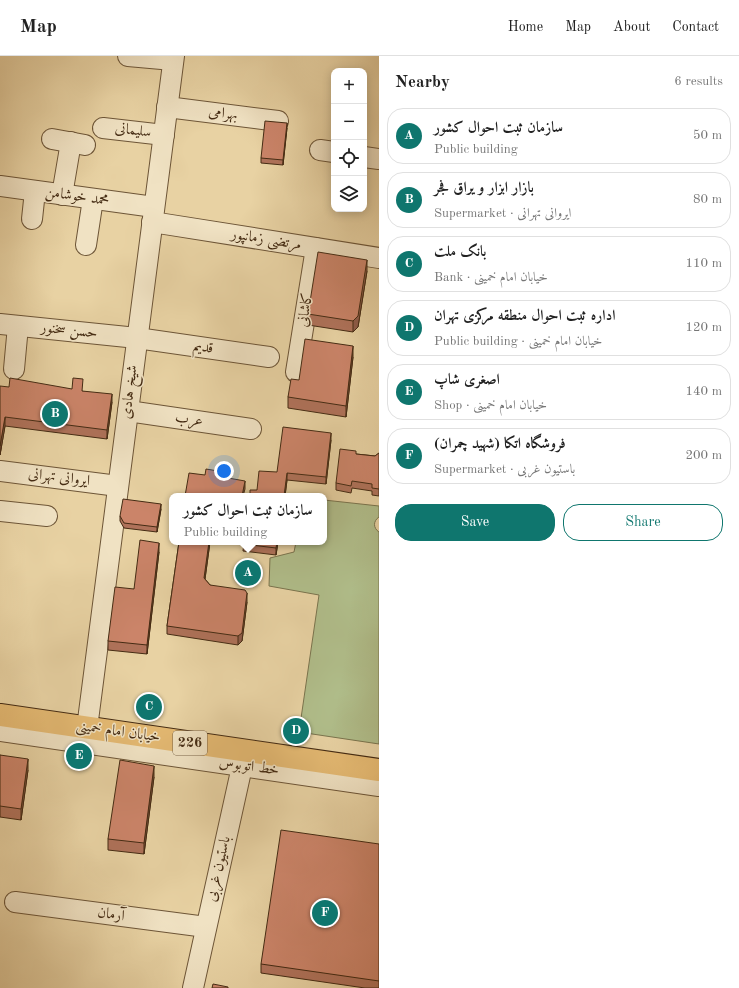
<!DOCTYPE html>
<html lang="en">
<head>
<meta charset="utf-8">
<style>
	:root { --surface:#fff; --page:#f2f2f2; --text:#222; --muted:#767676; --line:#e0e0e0; --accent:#0f766e }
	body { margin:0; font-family:"Old Standard TT",Amiri,serif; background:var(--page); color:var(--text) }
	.controls { position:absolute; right:12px; top:12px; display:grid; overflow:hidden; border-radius:8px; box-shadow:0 2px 10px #0003 }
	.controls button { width:36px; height:36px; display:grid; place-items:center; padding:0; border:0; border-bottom:1px solid var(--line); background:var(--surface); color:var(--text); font:20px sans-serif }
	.you { position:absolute; left:224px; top:415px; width:14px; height:14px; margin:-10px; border:3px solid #fff; border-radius:50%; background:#1a73e8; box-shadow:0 0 0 6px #1a73e833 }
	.badge { display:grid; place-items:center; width:26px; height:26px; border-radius:50%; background:var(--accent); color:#fff; font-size:13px; font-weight:700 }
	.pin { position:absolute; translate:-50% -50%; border:2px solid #fff; box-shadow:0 1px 4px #0006 }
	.popup { position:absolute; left:169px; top:437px; width:158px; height:52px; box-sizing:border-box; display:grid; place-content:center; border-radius:8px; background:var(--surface); filter:drop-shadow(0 1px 3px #0005); font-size:13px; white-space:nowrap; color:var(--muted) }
	.popup b { font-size:15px; color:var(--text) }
	.popup::after { content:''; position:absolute; left:50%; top:100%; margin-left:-8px; border:8px solid transparent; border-top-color:var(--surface) }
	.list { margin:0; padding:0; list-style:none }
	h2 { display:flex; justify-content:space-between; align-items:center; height:52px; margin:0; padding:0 16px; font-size:17px }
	h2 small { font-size:13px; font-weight:400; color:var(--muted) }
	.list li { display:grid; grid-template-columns:26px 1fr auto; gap:12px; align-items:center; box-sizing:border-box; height:56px; margin:0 8px 8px; padding:0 8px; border:1px solid var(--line); border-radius:16px }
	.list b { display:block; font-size:15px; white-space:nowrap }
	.list p { margin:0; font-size:13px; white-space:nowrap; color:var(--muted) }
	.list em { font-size:13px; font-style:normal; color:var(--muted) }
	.actions { display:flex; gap:8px; padding:12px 16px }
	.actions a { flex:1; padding:9px 0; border:1px solid var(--accent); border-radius:16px; text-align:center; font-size:14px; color:var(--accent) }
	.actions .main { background:var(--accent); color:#fff }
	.icon { flex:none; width:22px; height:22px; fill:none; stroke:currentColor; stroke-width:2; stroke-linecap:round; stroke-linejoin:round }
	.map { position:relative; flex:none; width:379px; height:932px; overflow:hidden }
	header { display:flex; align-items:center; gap:24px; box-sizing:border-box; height:56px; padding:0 20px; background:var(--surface); border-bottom:1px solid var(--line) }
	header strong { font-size:19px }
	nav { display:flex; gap:22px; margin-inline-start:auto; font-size:14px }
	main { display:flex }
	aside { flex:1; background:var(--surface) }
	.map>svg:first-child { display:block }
</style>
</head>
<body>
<header>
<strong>Map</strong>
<nav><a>Home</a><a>Map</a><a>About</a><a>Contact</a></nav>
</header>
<main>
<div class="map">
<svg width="379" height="932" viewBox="0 0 379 932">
	<rect width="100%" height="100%" fill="#e8d2a3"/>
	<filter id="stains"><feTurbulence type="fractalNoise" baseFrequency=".005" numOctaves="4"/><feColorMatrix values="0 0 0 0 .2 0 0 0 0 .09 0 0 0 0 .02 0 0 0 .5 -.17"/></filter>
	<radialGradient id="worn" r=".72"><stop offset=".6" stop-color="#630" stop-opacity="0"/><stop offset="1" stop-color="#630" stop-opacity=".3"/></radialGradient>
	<path fill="#b0bd8a" stroke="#7a744e" d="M324,444L379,450V461C373,465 373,472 379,476V688L299,676L319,539L269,530L270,502L294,496L296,486H324Z"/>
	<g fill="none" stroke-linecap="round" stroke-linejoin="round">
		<defs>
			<g id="minor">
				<path d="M128,0L173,4"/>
				<path d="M167,51L278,65"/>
				<path d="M103,72L164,79"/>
				<path d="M52,83L85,89"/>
				<path d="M320,94L334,96"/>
				<path d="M364,101L379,103"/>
				<path d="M0,130L154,151"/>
				<path d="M62,139L71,86"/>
				<path d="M32,163L35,135"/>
				<path d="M152,166L379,202"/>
				<path d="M86,189L93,143"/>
				<path d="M0,268L137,282L269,301"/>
				<path d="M14,313L18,270"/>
				<path d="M296,316L316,192"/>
				<path d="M128,355L251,373"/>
				<path d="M0,415L118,430"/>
				<path d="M0,455L47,460"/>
				<path d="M87,672L174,0"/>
				<path d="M0,675L379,730"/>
				<path d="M15,846L206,871"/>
				<path d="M193,932L245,697"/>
			</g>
			<path id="major" d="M0,659L379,714"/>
		</defs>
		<use href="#minor" stroke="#6d5537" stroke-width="22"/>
		<use href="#major" stroke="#442b13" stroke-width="24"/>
		<use href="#minor" stroke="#f0e2c3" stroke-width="20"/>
		<use href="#major" stroke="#e4b972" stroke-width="22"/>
	</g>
	<g fill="#af725a" stroke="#442b13">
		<path d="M287,72L283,109L261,107V102Z"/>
		<path d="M367,215L358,271L353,276L308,269V258Z"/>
		<path d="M353,301L346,361L288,352V341L299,324Z"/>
		<path d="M9,331L82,335L112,346L107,383L5,370L0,399Z"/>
		<path d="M331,384L326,428L287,424L285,440H250L257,434Z"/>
		<path d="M379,397V440L372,439V435L352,432L351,437L336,434V427L356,398L375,400Z"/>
		<path d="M161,453L157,476L124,472L120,465V460Z"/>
		<path d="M179,486H210L205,523L210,529L247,546L242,585L238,589L167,578V570Z"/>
		<path d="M244,486H278L276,499L243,495Z"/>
		<path d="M159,496L147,598L108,594V585L134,533Z"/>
		<path d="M0,699L28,714L21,764L0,761Z"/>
		<path d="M154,721L144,798L108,794V783Z"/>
		<path d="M379,788V932H365L261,917V908Z"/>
	</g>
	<g fill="#8e5c4a" stroke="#442b13">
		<path d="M287,67V72L283,109V104Z"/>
		<path d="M367,204V215L358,271L353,276V265Z"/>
		<path d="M353,290V301L346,361V350Z"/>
		<path d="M112,338V346L107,383V374Z"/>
		<path d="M5,361V370L0,399V390Z"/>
		<path d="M331,377V384L326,428V421Z"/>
		<path d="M287,417V424L285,440H284Z"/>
		<path d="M245,425V433L243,440H242Z"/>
		<path d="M161,448V453L157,476V471Z"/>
		<path d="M209,486H210L204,530V522Z"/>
		<path d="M277,486H278L276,499V492Z"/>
		<path d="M159,487V496L147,598V589Z"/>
		<path d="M247,537V546L242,585L238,589V580Z"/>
		<path d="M28,703V714L21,764V753Z"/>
		<path d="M154,710V721L144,798V787Z"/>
	</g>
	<g fill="#cb8469" stroke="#442b13">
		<path d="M265,65L287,67L283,104L261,102Z"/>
		<path d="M318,196L367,204L358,260L353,265L308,258Z"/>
		<path d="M305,283L353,290L346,350L288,341L291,323L299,324Z"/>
		<path d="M10,322L72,333L73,322L83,323L82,335L112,338L107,374L5,361L0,390V330L9,331Z"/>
		<path d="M283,371L331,377L326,421L287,417L284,440H250V434H257L259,415L277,416Z"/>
		<path d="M340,393L356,395V398L375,400L379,397V433L372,432V428L352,425L351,430L336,427Z"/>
		<path d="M206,413L218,415L217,420L245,425L242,440H185L189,417L205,419Z"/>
		<path d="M123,443L161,448L157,471L124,467L120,460Z"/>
		<path d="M140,484L159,487L147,589L108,585L115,531L134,533Z"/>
		<path d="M179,486H209L204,522L210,529L245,534L247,537L242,577L238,580L167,570Z"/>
		<path d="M244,486H277L276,492L243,488Z"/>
		<path d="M0,699L28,703L21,753L0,750Z"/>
		<path d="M120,704L154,710L144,787L108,783Z"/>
		<path d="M281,774L379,788V925L261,908Z"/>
		<path d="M213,928L228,931V932H212Z"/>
	</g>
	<g text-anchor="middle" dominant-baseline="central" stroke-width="3" stroke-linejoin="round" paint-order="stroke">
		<rect fill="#f0e2c3" stroke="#786248" stroke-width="1" x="173" y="675" width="34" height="24" rx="3"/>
		<g font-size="14" font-weight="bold" fill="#442b13">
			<text x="190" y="687">226</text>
		</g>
		<g font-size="15" fill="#442b13" stroke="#f0e2c3">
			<text transform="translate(223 58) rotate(7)">بهرامی</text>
			<text transform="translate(133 75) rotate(7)">سلیمانی</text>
			<text transform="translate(77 141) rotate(8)">محمد خوشامن</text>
			<text transform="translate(266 184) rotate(9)">مرتضی زمانپور</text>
			<text transform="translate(306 254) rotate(-81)">کاشانی</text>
			<text transform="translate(69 275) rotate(6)">حسن سخنور</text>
			<text transform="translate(203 292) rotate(8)">قدیم</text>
			<text transform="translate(130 336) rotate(-83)">شیخ هادی</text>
			<text transform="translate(189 364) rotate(8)">عرب</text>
			<text transform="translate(59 422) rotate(7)">ایروانی تهرانی</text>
			<text transform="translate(118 676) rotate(8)">خیابان امام خمینی</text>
			<text transform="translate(249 711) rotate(8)">خط اتوبوس</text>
			<text transform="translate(219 813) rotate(-77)">باستیون غربی</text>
			<text transform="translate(111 859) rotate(8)">آرمان</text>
		</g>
	</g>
	<rect width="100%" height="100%" filter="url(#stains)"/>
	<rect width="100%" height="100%" fill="url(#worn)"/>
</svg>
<div class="controls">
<button>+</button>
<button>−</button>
<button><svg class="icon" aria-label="locate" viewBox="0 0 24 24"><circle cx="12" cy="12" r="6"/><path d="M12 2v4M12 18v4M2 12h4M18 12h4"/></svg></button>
<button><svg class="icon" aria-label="layers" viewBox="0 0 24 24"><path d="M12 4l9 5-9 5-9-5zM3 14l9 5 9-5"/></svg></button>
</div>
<div class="you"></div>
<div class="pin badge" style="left:248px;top:517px">A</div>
<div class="popup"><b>سازمان ثبت احوال کشور</b>Public building</div>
<div class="pin badge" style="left:55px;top:358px">B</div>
<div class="pin badge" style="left:149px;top:651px">C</div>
<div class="pin badge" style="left:296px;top:675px">D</div>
<div class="pin badge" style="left:79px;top:700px">E</div>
<div class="pin badge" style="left:325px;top:857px">F</div>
</div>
<aside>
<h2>Nearby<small>6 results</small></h2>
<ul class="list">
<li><span class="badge">A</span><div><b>سازمان ثبت احوال کشور</b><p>Public building</p></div><em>50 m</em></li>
<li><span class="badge">B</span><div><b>بازار ابزار و یراق فجر</b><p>Supermarket · ایروانی تهرانی</p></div><em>80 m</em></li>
<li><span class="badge">C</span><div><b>بانک ملت</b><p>Bank · خیابان امام خمینی</p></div><em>110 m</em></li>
<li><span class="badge">D</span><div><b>اداره ثبت احوال منطقه مركزی تهران</b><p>Public building · خیابان امام خمینی</p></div><em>120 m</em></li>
<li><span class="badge">E</span><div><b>اصغری شاپ</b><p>Shop · خیابان امام خمینی</p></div><em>140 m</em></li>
<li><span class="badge">F</span><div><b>فروشگاه اتکا (شهید چمران)</b><p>Supermarket · باستیون غربی</p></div><em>200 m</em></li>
</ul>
<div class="actions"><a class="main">Save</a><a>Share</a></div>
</aside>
</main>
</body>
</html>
